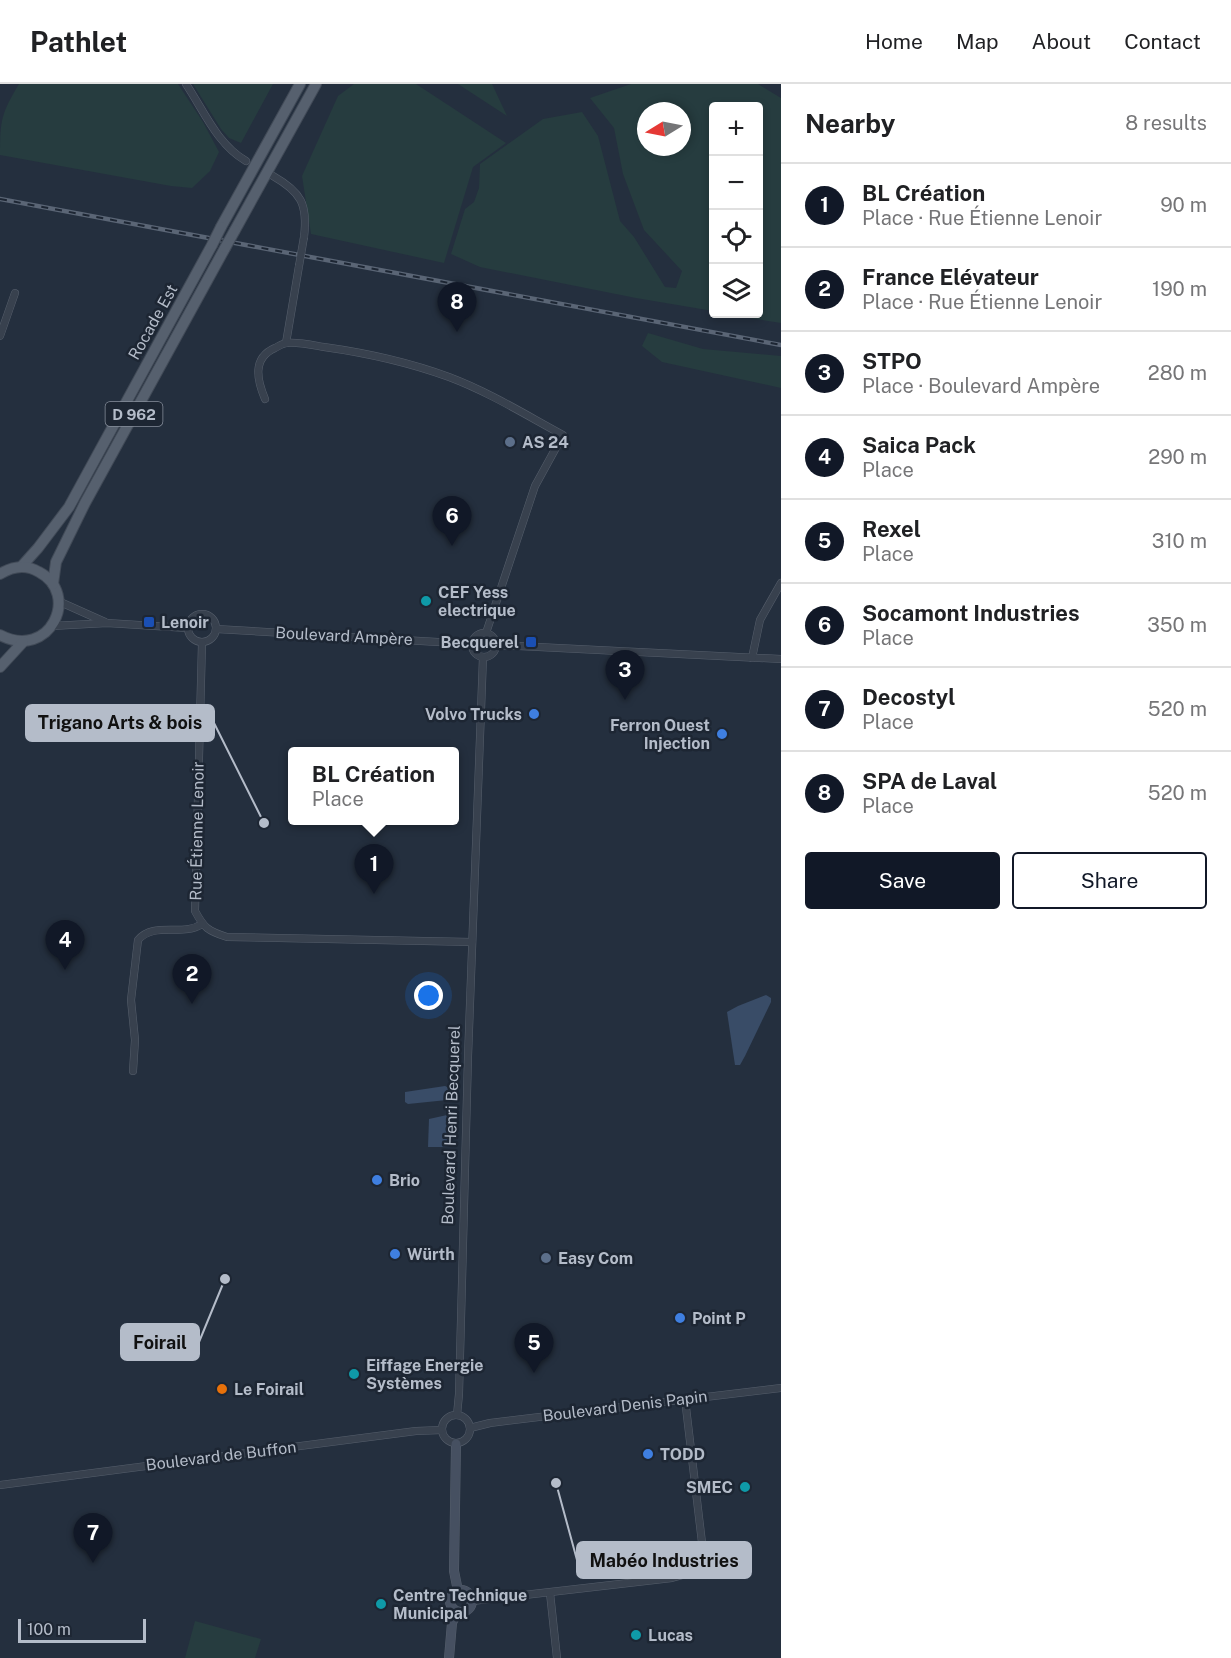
<!DOCTYPE html>
<html lang="en">
<head>
<meta charset="utf-8">
<style>
	:root { --surface:#fff; --page:#f2f2f2; --text:#202124; --muted:#757577; --line:#e0e0e0; --accent:#111827 }
	body { margin:0; font-family:"Public Sans",sans-serif; background:var(--page); color:var(--text) }
	.controls { position:absolute; right:18px; top:18px; display:grid; overflow:hidden; border-radius:6px; box-shadow:0 3px 9px #0003 }
	.controls button { width:54px; height:54px; display:grid; place-items:center; padding:0; border:0; border-bottom:2px solid var(--line); background:var(--surface); color:var(--text); font:30px sans-serif }
	.compass { position:absolute; left:637px; top:18px; width:54px; height:54px; border-radius:50%; background:var(--surface); box-shadow:0 3px 9px #0003; rotate:260deg }
	.scale { position:absolute; left:18px; bottom:15px; width:128px; box-sizing:border-box; padding-left:6px; border:3px solid #b4bcc9; border-top:0; font-size:16px; line-height:21px; white-space:nowrap; color:#b4bcc9; -webkit-text-stroke:4px #1d2633; paint-order:stroke }
	.you { position:absolute; left:429px; top:912px; width:21px; height:21px; margin:-15px; border:4px solid #fff; border-radius:50%; background:#1a73e8; box-shadow:0 0 0 9px #1a73e833 }
	.badge { display:grid; place-items:center; width:39px; height:39px; border-radius:50%; background:var(--accent); color:#fff; font-size:20px; font-weight:700 }
	.pin { position:absolute; translate:-50% -50px; filter:drop-shadow(0 2px 3px #0008) }
	.pin::after { content:''; position:absolute; top:32px; width:21px; height:18px; background:inherit; clip-path:polygon(0 0,100% 0,50% 100%) }
	.popup { position:absolute; left:288px; top:663px; width:171px; height:78px; box-sizing:border-box; display:grid; place-content:center; border-radius:6px; background:var(--surface); filter:drop-shadow(0 2px 4px #0005); font-size:20px; white-space:nowrap; color:var(--muted) }
	.popup b { font-size:22px; color:var(--text) }
	.popup::after { content:''; position:absolute; left:50%; top:100%; margin-left:-12px; border:12px solid transparent; border-top-color:var(--surface) }
	.list { margin:0; padding:0; list-style:none }
	h2 { display:flex; justify-content:space-between; align-items:center; height:78px; margin:0; padding:0 24px; font-size:26px }
	h2 small { font-size:20px; font-weight:400; color:var(--muted) }
	.list li { display:grid; grid-template-columns:39px 1fr auto; gap:18px; align-items:center; box-sizing:border-box; height:84px; padding:0 24px; border-top:2px solid var(--line) }
	.list b { display:block; font-size:22px; white-space:nowrap }
	.list p { margin:0; font-size:20px; white-space:nowrap; color:var(--muted) }
	.list em { font-size:20px; font-style:normal; color:var(--muted) }
	.actions { display:flex; gap:12px; padding:18px 24px }
	.actions a { flex:1; padding:14px 0; border:2px solid var(--accent); border-radius:6px; text-align:center; font-size:21px; color:var(--accent) }
	.actions .main { background:var(--accent); color:#fff }
	.icon { flex:none; width:33px; height:33px; fill:none; stroke:currentColor; stroke-width:2; stroke-linecap:round; stroke-linejoin:round }
	.map { position:relative; flex:none; width:781px; height:1574px; overflow:hidden }
	header { display:flex; align-items:center; gap:36px; box-sizing:border-box; height:84px; padding:0 30px; background:var(--surface); border-bottom:2px solid var(--line) }
	header strong { font-size:28px }
	nav { display:flex; gap:33px; margin-inline-start:auto; font-size:21px }
	main { display:flex }
	aside { flex:1; background:var(--surface) }
	.map>svg:first-child { display:block }
</style>
</head>
<body>
<header>
<strong>Pathlet</strong>
<nav><a>Home</a><a>Map</a><a>About</a><a>Contact</a></nav>
</header>
<main>
<div class="map">
<svg width="781" height="1574" viewBox="0 0 781 1574">
	<rect width="100%" height="100%" fill="#242f3e"/>
	<g fill="#263c3f" fill-rule="evenodd">
		<path d="M19,0H178L203,38L219,68L210,87L192,104L171,102L0,71C0,36 1,30 19,0Z"/>
		<path d="M193,0H273L241,59L229,54L221,45Z"/>
		<path d="M354,0H416L506,59L473,83L444,179L311,150L302,92L338,12Z"/>
		<path d="M458,0H492L507,32Z"/>
		<path d="M631,0H758L781,14V239L726,230H758V22H714L713,227L636,214L480,183L451,170L465,125L474,118L479,104L480,80L543,35L582,28L598,52L620,137L634,153L665,203L676,204L682,187L644,146L623,90L614,44L590,14ZM646,27H682V63H646Z"/>
		<path d="M648,249L703,265L781,272V304L662,278L642,262Z"/>
		<path d="M195,1537L261,1555L255,1574H185Z"/>
	</g>
	<g fill="#394c67">
		<path d="M766,911L771,914V918L745,972L740,981H735L727,928L738,922Z"/>
		<path d="M445,1002L451,1005V1013L447,1016L408,1020L405,1018V1008Z"/>
		<path d="M447,1031L453,1039L452,1062L450,1063H428L429,1035Z"/>
	</g>
	<g fill="none" stroke-linecap="round" stroke-linejoin="round">
		<defs>
			<g id="street">
				<path d="M186,0C204,27 217,60 246,77"/>
				<path d="M273,92C301,108 308,120 304,153"/>
				<path d="M0,252L15,209"/>
				<path d="M286,259L299,182"/>
				<path d="M265,315C257,296 252,274 275,264C279,262 283,259 287,259C299,258 312,261 324,263C367,269 408,278 449,293C489,308 526,331 563,351L535,402L486,549"/>
				<path d="M58,517L105,538"/>
				<circle cx="202" cy="544" r="14"/>
				<path d="M52,542L107,539L187,544"/>
				<path d="M216,545L472,560"/>
				<circle cx="484" cy="561" r="12"/>
				<path d="M202,559L195,827C204,844 208,847 227,853L472,858"/>
				<path d="M496,561L781,575"/>
				<path d="M752,574L760,536L781,499"/>
				<path d="M133,987L135,956L131,916L138,856C154,837 183,853 202,840"/>
				<circle cx="456" cy="1345" r="14"/>
				<path d="M457,1331L459,1310L468,973L483,573"/>
				<path d="M470,1344L490,1339L781,1304"/>
				<path d="M0,1401L416,1347L442,1346"/>
				<path d="M550,1509L557,1574"/>
				<path d="M472,1517L672,1494L690,1489L703,1467L685,1315"/>
			</g>
			<g id="secondary">
				<path d="M456,1360L454,1487L458,1507"/>
				<circle cx="461" cy="1517" r="11"/>
				<path d="M449,1574L452,1539L457,1528"/>
			</g>
			<g id="primary">
				<path d="M221,143L300,0"/>
				<path d="M235,146L316,0"/>
				<path d="M21,483L38,464L69,423L212,161"/>
				<path d="M0,490C13,482 26,480 39,488C81,510 50,577 0,551"/>
				<path d="M53,500L56,478L85,419L225,164"/>
				<path d="M0,583L23,558"/>
			</g>
		</defs>
		<use href="#street" stroke="#565f6c" stroke-width="8"/>
		<use href="#secondary" stroke="#565f6c" stroke-width="10"/>
		<use href="#primary" stroke="#414a57" stroke-width="12"/>
		<use href="#street" stroke="#38414e" stroke-width="7"/>
		<use href="#secondary" stroke="#465061" stroke-width="9"/>
		<use href="#primary" stroke="#56606e" stroke-width="10"/>
		<defs>
			<path id="rail" d="M0,115L781,261"/>
		</defs>
		<use href="#rail" stroke="#5a6575" stroke-width="4.5"/>
		<use href="#rail" stroke="#1d2633" stroke-width="2" stroke-dasharray="7" stroke-linecap="butt"/>
		<defs>
			<path id="street-bridge" d="M299,182L304,153"/>
			<g id="primary-bridge">
				<path d="M212,161L221,143"/>
				<path d="M225,164L235,146"/>
			</g>
		</defs>
		<use href="#street-bridge" stroke="#565f6c" stroke-width="8" stroke-linecap="butt"/>
		<use href="#primary-bridge" stroke="#414a57" stroke-width="12" stroke-linecap="butt"/>
		<use href="#street-bridge" stroke="#38414e" stroke-width="7"/>
		<use href="#primary-bridge" stroke="#56606e" stroke-width="10"/>
	</g>
	<g fill="#5c6f8a" stroke="#1d2633" stroke-width="2">
		<circle cx="510" cy="358" r="6"/>
		<circle cx="546" cy="1174" r="6"/>
	</g>
	<g fill="#0f9aa8" stroke="#1d2633" stroke-width="2">
		<circle cx="426" cy="517" r="6"/>
		<circle cx="354" cy="1290" r="6"/>
		<circle cx="745" cy="1403" r="6"/>
		<circle cx="381" cy="1520" r="6"/>
		<circle cx="636" cy="1551" r="6"/>
	</g>
	<g fill="#1a4fb4" stroke="#1d2633" stroke-width="2">
		<rect x="143" y="532" width="12" height="12" rx="3"/>
		<rect x="525" y="552" width="12" height="12" rx="3"/>
	</g>
	<g fill="#3f7fe0" stroke="#1d2633" stroke-width="2">
		<circle cx="534" cy="630" r="6"/>
		<circle cx="722" cy="650" r="6"/>
		<circle cx="377" cy="1096" r="6"/>
		<circle cx="395" cy="1170" r="6"/>
		<circle cx="680" cy="1234" r="6"/>
		<circle cx="648" cy="1370" r="6"/>
	</g>
	<circle fill="#e8710a" stroke="#1d2633" stroke-width="2" cx="222" cy="1305" r="6"/>
	<g text-anchor="middle" dominant-baseline="central" stroke-width="5" stroke-linejoin="round" paint-order="stroke">
		<rect fill="#1d2633" stroke="#878f9c" stroke-width="1.5" x="105.5" y="318" width="57" height="24" rx="4.5"/>
		<g font-size="15" font-weight="bold" fill="#b4bcc9">
			<text x="134" y="330">D 962</text>
		</g>
		<g font-size="16" fill="#b4bcc9" stroke="#1d2633">
			<text transform="translate(153 238) rotate(-61)">Rocade Est</text>
			<text transform="translate(344 552) rotate(3)">Boulevard Ampère</text>
			<text transform="translate(197 747) rotate(-89)">Rue Étienne Lenoir</text>
			<text transform="translate(451 1041) rotate(-88)">Boulevard Henri Becquerel</text>
			<text transform="translate(625 1322) rotate(-7)">Boulevard Denis Papin</text>
			<text transform="translate(221 1372) rotate(-7)">Boulevard de Buffon</text>
		</g>
		<g font-size="16" font-weight="bold" fill="#b4bcc9" stroke="#1d2633" text-anchor="start">
			<text x="522" y="358">AS 24</text>
			<text x="438" y="508">CEF Yess<tspan x="438" dy="18">electrique</tspan></text>
			<text x="161" y="538">Lenoir</text>
			<text x="519" y="558" text-anchor="end">Becquerel</text>
			<text x="522" y="630" text-anchor="end">Volvo Trucks</text>
			<text x="710" y="641" text-anchor="end">Ferron Ouest<tspan x="710" dy="18">Injection</tspan></text>
			<text x="389" y="1096">Brio</text>
			<text x="407" y="1170">Würth</text>
			<text x="558" y="1174">Easy Com</text>
			<text x="692" y="1234">Point P</text>
			<text x="366" y="1281">Eiffage Energie<tspan x="366" dy="18">Systèmes</tspan></text>
			<text x="234" y="1305">Le Foirail</text>
			<text x="660" y="1370">TODD</text>
			<text x="733" y="1403" text-anchor="end">SMEC</text>
			<text x="393" y="1511">Centre Technique<tspan x="393" dy="18">Municipal</tspan></text>
			<text x="648" y="1551">Lucas</text>
		</g>
	</g>
	<path fill="none" stroke="#b4bcc9" stroke-width="2" d="M264 739L214 639M225 1195L199 1258M556 1399L577 1476"/>
	<g fill="#b4bcc9" stroke="#1d2633" stroke-width="2">
		<circle cx="264" cy="739" r="6"/>
		<circle cx="225" cy="1195" r="6"/>
		<circle cx="556" cy="1399" r="6"/>
	</g>
	<g fill="#b4bcc9" stroke="#b4bcc9" stroke-width="2">
		<rect x="26" y="621" width="188" height="36" rx="6"/>
		<rect x="121" y="1240" width="78" height="36" rx="6"/>
		<rect x="577" y="1458" width="174" height="36" rx="6"/>
	</g>
	<g font-size="18" text-anchor="middle" font-weight="bold" fill="#111">
		<text x="120" y="645">Trigano Arts &amp; bois</text>
		<text x="160" y="1265">Foirail</text>
		<text x="664" y="1483">Mabéo Industries</text>
	</g>
</svg>
<div class="controls">
<button>+</button>
<button>−</button>
<button><svg class="icon" aria-label="locate" viewBox="0 0 24 24"><circle cx="12" cy="12" r="6"/><path d="M12 2v4M12 18v4M2 12h4M18 12h4"/></svg></button>
<button><svg class="icon" aria-label="layers" viewBox="0 0 24 24"><path d="M12 4l9 5-9 5-9-5zM3 14l9 5 9-5"/></svg></button>
</div>
<svg class="compass" viewBox="-18 -18 36 36"><path d="M0-13l5 13h-10z" fill="#e53935"/><path d="M0 13l5-13h-10z" fill="#757577"/></svg>
<div class="scale">100 m</div>
<div class="you"></div>
<div class="pin badge" style="left:374px;top:810px">1</div>
<div class="popup"><b>BL Création</b>Place</div>
<div class="pin badge" style="left:192px;top:920px">2</div>
<div class="pin badge" style="left:625px;top:616px">3</div>
<div class="pin badge" style="left:65px;top:886px">4</div>
<div class="pin badge" style="left:534px;top:1289px">5</div>
<div class="pin badge" style="left:452px;top:462px">6</div>
<div class="pin badge" style="left:93px;top:1479px">7</div>
<div class="pin badge" style="left:457px;top:248px">8</div>
</div>
<aside>
<h2>Nearby<small>8 results</small></h2>
<ul class="list">
<li><span class="badge">1</span><div><b>BL Création</b><p>Place · Rue Étienne Lenoir</p></div><em>90 m</em></li>
<li><span class="badge">2</span><div><b>France Elévateur</b><p>Place · Rue Étienne Lenoir</p></div><em>190 m</em></li>
<li><span class="badge">3</span><div><b>STPO</b><p>Place · Boulevard Ampère</p></div><em>280 m</em></li>
<li><span class="badge">4</span><div><b>Saica Pack</b><p>Place</p></div><em>290 m</em></li>
<li><span class="badge">5</span><div><b>Rexel</b><p>Place</p></div><em>310 m</em></li>
<li><span class="badge">6</span><div><b>Socamont Industries</b><p>Place</p></div><em>350 m</em></li>
<li><span class="badge">7</span><div><b>Decostyl</b><p>Place</p></div><em>520 m</em></li>
<li><span class="badge">8</span><div><b>SPA de Laval</b><p>Place</p></div><em>520 m</em></li>
</ul>
<div class="actions"><a class="main">Save</a><a>Share</a></div>
</aside>
</main>
</body>
</html>
